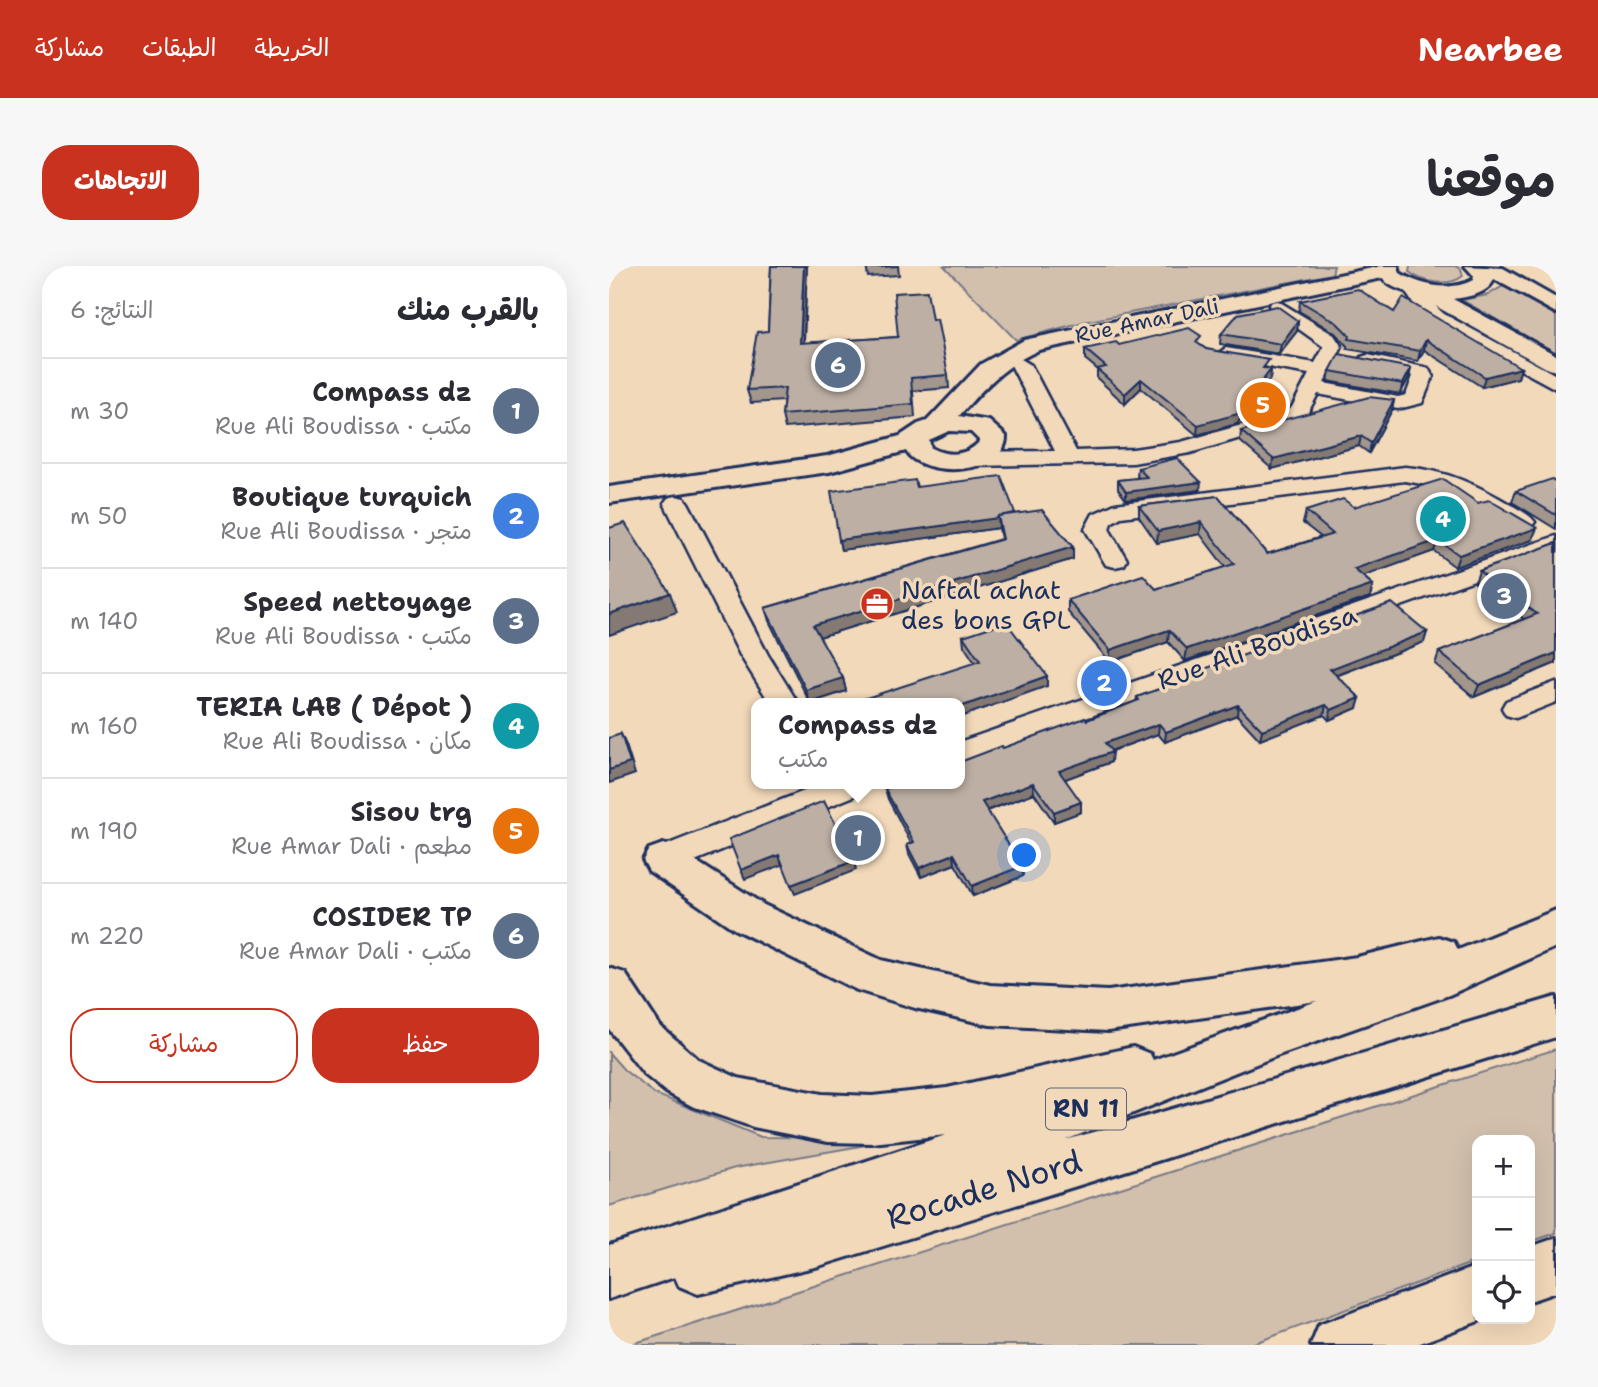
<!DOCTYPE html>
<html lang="ar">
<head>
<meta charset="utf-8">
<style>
	:root { --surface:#fff; --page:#f7f7f7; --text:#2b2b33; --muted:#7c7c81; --line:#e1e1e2; --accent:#c8321e }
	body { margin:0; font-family:"Shantell Sans","Playpen Sans Arabic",sans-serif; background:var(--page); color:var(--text); direction:rtl }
	.controls { position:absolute; right:21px; bottom:21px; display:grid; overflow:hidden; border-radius:14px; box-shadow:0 7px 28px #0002 }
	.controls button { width:63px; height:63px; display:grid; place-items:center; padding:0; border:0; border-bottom:2px solid var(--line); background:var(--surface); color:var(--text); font:35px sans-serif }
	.you { position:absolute; left:416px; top:590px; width:24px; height:24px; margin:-18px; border:5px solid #fff; border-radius:50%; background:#1a73e8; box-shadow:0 0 0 10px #1a73e833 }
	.badge { display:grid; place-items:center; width:46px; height:46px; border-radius:50%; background:var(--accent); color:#fff; font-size:23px; font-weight:700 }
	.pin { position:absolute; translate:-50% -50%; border:4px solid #fff; box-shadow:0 2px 7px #0006 }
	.popup { position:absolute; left:142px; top:432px; width:214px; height:91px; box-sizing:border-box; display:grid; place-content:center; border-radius:14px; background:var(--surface); filter:drop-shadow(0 2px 5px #0005); font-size:23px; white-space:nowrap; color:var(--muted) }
	.popup b { font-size:26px; color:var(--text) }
	.popup::after { content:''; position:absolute; left:50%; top:100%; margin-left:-14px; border:14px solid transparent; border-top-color:var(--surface) }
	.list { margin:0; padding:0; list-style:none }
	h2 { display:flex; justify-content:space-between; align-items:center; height:91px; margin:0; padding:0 28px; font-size:30px }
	h2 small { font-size:23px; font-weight:400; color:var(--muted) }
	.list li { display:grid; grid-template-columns:46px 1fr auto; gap:21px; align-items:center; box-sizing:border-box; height:105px; padding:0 28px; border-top:2px solid var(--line) }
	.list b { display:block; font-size:26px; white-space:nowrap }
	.list p { margin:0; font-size:23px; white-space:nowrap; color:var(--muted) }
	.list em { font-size:23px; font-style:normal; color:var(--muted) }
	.actions { display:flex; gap:14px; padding:21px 28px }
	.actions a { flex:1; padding:16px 0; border:2px solid var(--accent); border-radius:28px; text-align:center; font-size:24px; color:var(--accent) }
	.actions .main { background:var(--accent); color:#fff }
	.icon { flex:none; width:38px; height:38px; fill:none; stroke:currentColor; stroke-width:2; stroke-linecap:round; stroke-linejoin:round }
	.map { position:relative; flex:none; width:947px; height:1079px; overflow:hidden; direction:ltr; border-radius:28px }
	header { display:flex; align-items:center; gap:42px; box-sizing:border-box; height:98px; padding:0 35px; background:var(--accent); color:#fff }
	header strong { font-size:33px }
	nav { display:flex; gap:38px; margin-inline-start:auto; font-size:24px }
	.intro { display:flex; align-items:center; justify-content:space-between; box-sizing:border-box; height:168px; padding:0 42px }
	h1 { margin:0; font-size:49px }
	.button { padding:18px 32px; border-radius:28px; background:var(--accent); color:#fff; font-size:24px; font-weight:700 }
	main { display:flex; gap:42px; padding:0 42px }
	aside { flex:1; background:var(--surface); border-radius:28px; box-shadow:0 7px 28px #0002 }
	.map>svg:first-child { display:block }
</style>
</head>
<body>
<header>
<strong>Nearbee</strong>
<nav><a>الخريطة</a><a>الطبقات</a><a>مشاركة</a></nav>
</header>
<div class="intro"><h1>موقعنا</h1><a class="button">الاتجاهات</a></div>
<main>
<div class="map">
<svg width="947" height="1079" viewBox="0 0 947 1079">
	<rect width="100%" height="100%" fill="#f2d9ba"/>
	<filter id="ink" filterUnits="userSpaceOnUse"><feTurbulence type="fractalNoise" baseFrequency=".0143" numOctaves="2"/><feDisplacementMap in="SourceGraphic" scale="14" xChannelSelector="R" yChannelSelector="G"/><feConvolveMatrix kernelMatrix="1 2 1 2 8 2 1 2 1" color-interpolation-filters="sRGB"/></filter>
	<g filter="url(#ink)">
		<g fill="#d2c0ad" stroke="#767886" stroke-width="2">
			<path d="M335,0H725L723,8L474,56L407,74Z"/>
			<path d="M801,0H846L852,3L854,10C840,21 814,17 800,6Z"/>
			<path d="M896,19L947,48V87L853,34L879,29Z"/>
			<path d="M947,783V967L921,976V874H868V995L640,1079H20Z"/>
			<path d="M0,787L15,804L46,828L152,871L297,872L126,902L0,940Z"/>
		</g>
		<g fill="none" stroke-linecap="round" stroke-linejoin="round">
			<defs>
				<g id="minor">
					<path d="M801,16C810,18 825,40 835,48L947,109V123L823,56L810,46L793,21Z"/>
					<path d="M669,35L725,69L733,81L715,117L789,131L797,129L804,110L752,99L749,95L752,91L759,89L819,102L824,111L813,137L789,143L709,128L698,148L689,155L581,187L524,197L361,200L353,198L350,193L353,188L361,186L446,185L402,99L412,93L422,99L467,185L524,183L572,176L675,147L683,141L700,108L617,94L608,88L617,82L706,97L715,81L663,44L660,40L663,36Z"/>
					<path d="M796,201C836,204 869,219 904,240C912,245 920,248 926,256L922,261H906L835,222L796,215L512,251L502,257L500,263L518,294L515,299L506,301L497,299L476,263L484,248L506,238Z"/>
					<path d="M67,230L75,232L79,237L159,389L189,437H161L131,389L55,237L59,232Z"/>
					<path d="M947,270V285L350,497V476Z"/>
					<path d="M947,416V436L907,452L897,449L893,442L897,435Z"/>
					<path d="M213,518H259L255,526L66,603L54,607L42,603L37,594L42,585Z"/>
				</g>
				<path id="tertiary" d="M773,0L785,1L788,5L785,9L778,11L430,84C396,99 374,122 350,150L380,155L397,170C398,209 313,213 297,185L220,206L0,237V221L218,190L291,170L309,158L318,155L372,98L415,74ZM340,165L362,166L371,175C358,190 339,191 322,182L320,174Z"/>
				<path id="secondary" d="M769,0H789L791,7C812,20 841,26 864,14L865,10L856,0L894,2L947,32V47L885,13C880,28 858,31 844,33L947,89V105L939,103L805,28C788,23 772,19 769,0Z"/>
				<g id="motorway">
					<path d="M54,578L68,583L155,639L272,694L381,719L499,725L748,691L830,671L845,676L849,684L947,644V681L840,729L667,790L457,874L947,731V771L210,1000L89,1028L70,1020L66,1011L0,1033V979L337,869L263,877L219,876L144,861L83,840L57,826L35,808L0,763V702L16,707L51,760L90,794L129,812L213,828L263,830L338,822L524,781L541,788L544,794L708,735L499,765L381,759L306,742L248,724L125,663L40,605L34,594L40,583Z"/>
					<path d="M947,972V1026L921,1035V981Z"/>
					<path d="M868,1000V1053H875L806,1079H702L710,1059Z"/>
				</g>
			</defs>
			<use href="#minor" stroke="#1b2f5e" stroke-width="5"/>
			<use href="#tertiary" stroke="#1b2f5e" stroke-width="6"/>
			<use href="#secondary" stroke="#1b2f5e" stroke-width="6"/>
			<use href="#motorway" stroke="#1b2f5e" stroke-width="6"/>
			<use href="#minor" fill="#f2d9ba" fill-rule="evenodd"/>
			<use href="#tertiary" fill="#f2d9ba" fill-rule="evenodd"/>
			<use href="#secondary" fill="#f2d9ba" fill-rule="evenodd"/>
			<use href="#motorway" fill="#f2d9ba" fill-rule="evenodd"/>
		</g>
		<g fill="#a3968d" stroke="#1b2f5e" stroke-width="2">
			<path d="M162,0H198L195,77L289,71L323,54L339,109L340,122L304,125L306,151L176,162L173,149L175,135L142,137L138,124L159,65Z"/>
			<path d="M257,0H289L290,9L259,11Z"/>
			<path d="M691,35L785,46L912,102L909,112L873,121L815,84L809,95L738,83V80L726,67L690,45Z"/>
			<path d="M689,55L688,65L670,88L611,78L612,68Z"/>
			<path d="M510,79H591L597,83L662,103L661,113L628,158L588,169L532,122L516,138L488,112V103L476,93V83Z"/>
			<path d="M802,102L800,112L791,128L719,115L721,105Z"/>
			<path d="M785,134L783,144L760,187L750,180L663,203L631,175L632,165Z"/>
			<path d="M529,202L591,224L517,234L509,223V214L530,212L528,210Z"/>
			<path d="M947,216V263L903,236L907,225Z"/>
			<path d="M308,221L406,247L464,281V293L210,371L234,412L237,425L201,437L160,355L156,342L392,273L390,262L232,284L230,274Z"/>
			<path d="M609,230L658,288L712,271L694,257L697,245L745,241L923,274L846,301L825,285L754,310L764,319L761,331L576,395L559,376L501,396L459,346V334L547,323L616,301L591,268L548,277L530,251V240Z"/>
			<path d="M947,277V397L865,431L826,398L830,386L915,353L866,317L870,305Z"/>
			<path d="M818,366L815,376L727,410L751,432L748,442L720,454L715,449L651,474L628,449L556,476L549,468L502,485V496L456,513L472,546L445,556L425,527L378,545L413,600L414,610L364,630L346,598L312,611L300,588L298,579L302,577L279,533L276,523L478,454L527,436L528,431L594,407L595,403Z"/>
			<path d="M354,370L438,410V420L366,397L355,380Z"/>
		</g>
		<g fill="#847a73" stroke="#1b2f5e" stroke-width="2">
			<path d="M195,0H198L194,89L191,77Z"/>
			<path d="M689,55L688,65L670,88L672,78Z"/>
			<path d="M817,74L815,84L809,95L811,85Z"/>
			<path d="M802,102L800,112L791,128L794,118Z"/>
			<path d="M912,102L909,112L873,121L876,111Z"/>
			<path d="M662,103L661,113L628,158L588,169L589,159Z"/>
			<path d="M532,113V122L516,138V128Z"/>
			<path d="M785,134L783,144L760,187L762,177Z"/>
			<path d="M752,170L750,180L663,203L664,193Z"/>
			<path d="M592,216L591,224L517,234V226Z"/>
			<path d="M389,252L390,262L232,284L230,274Z"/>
			<path d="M592,256L591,268L548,277L549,265Z"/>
			<path d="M928,262L923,274L846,301L850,289Z"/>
			<path d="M829,274L825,285L742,315L745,303Z"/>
			<path d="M464,281V293L207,372L204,359Z"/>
			<path d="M764,319L761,331L576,395L578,383Z"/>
			<path d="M61,327L68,346L0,369V348Z"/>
			<path d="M560,364L559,376L501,396V384Z"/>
			<path d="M818,366L815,376L718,413L721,403Z"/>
			<path d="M947,387V397L865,431L870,419Z"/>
			<path d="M438,410V420L351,451V441Z"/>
			<path d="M234,412L237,425L201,437L197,424Z"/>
			<path d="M751,432L748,442L720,454L722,444Z"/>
			<path d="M629,439L628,449L556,476L557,466Z"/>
			<path d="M717,439L715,449L651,474L653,464Z"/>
			<path d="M550,458L549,468L496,487V477Z"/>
			<path d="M12,468L17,479L26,508L0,517V504Z"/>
			<path d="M503,486L502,496L451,515L450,505Z"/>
			<path d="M424,517L425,527L374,546L373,536Z"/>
			<path d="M472,536V546L445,556V546Z"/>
			<path d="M345,588L346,598L312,611L310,602Z"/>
			<path d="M170,589L173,599L136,613L132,604Z"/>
			<path d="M245,595L247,604L186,628L182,619Z"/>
			<path d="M413,600L414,610L364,630L363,620Z"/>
		</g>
		<g fill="#bdafa4" stroke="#1b2f5e" stroke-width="2">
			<path d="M162,0H195L191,77L289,71L285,27L318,25L323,54L328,53L339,109L302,112L304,138L173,149L176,122L138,124L148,66L159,65Z"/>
			<path d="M257,0H289L257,2Z"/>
			<path d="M749,23L785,46L794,32L912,102L876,111L817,74L811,85L740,73L741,70L728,57L691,35Z"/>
			<path d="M668,40L689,55L672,78L612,68L629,48Z"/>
			<path d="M580,62L592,70L587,76L597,83L660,94L654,102L662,103L629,148L589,159L532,113L516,128L488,103L497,101L476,83L507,76L510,79Z"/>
			<path d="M730,88L802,102L794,118L721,105Z"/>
			<path d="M760,131L785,134L762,177L752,170L664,193L632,165Z"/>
			<path d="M568,192L592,216L517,226L509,214L538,211L529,202Z"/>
			<path d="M392,210L406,247L389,250V252L230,274L222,225L306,214L308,221Z"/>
			<path d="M834,213L869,237L880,234L928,262L850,289L829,274L745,303L764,319L578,383L560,364L501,384L459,334L534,309L547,323L625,298L592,256L549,265L530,240L609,230L658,288L724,268L697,245L734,233L745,241Z"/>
			<path d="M943,213L947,216V249L907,225Z"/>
			<path d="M433,244L464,281L204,359L234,412L197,424L156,342L394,273L389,250Z"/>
			<path d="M16,257L61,327L0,348V262Z"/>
			<path d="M947,277V387L870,419L830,386L928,348L870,305Z"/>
			<path d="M783,337L818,366L721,403L751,432L722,444L717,439L653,464L629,439L557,466L550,458L496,477L503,486L450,505L472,536L445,546L424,517L373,536L413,600L363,620L345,588L310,602L298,579L305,576L276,523L291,518H351V496L393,480L394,482L476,452L478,454L530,434L528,431L597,406L595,403Z"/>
			<path d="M397,356L438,410L351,441V437H242L371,395L354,370Z"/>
			<path d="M12,468L21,497L0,504V472Z"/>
			<path d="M215,535L245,595L182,619L170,589L132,604L120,573Z"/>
		</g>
	</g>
	<defs>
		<symbol id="office-disc" viewBox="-11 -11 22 22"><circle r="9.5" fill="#c8321e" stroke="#f2d9ba"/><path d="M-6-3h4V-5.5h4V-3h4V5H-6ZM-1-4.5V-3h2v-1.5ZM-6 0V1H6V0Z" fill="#fff"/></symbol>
	</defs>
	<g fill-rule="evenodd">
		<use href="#office-disc" x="249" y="319" width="38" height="38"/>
	</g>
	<g text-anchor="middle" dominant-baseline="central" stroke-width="7" stroke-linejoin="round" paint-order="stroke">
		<g font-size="21" fill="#1b2f5e" stroke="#f2d9ba">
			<text transform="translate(538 55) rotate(-12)">Rue Amar Dali</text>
		</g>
		<rect fill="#f2d9ba" stroke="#5c627a" stroke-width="2" x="437" y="822.5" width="80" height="41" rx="5"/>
		<g font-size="24" font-weight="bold" fill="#1b2f5e">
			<text x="477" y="843">RN 11</text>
		</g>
		<g font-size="26" fill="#1b2f5e" stroke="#f2d9ba" text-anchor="start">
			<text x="292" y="323">Naftal achat<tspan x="292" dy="30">des bons GPL</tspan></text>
		</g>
		<g font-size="26" fill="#1b2f5e" stroke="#f2d9ba">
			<text transform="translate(648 381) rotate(-19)">Rue Ali Boudissa</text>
		</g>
		<g font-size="32" fill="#1b2f5e" stroke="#f2d9ba">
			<text transform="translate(375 923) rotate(-17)">Rocade Nord</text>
		</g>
	</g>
</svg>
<div class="controls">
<button>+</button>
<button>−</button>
<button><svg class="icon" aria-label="locate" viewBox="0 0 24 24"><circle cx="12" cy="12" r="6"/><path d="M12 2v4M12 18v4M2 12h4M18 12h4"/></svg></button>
</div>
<div class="you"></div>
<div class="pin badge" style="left:249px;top:572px;background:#5c6f8a">1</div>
<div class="popup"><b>Compass dz</b>مكتب</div>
<div class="pin badge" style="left:495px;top:417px;background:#3f7fe0">2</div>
<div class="pin badge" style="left:895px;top:330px;background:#5c6f8a">3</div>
<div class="pin badge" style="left:834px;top:253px;background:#0f9aa8">4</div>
<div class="pin badge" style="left:654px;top:139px;background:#e8710a">5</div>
<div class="pin badge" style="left:229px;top:99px;background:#5c6f8a">6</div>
</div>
<aside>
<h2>بالقرب منك<small>النتائج: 6</small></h2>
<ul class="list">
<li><span class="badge" style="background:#5c6f8a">1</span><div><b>Compass dz</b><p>مكتب · Rue Ali Boudissa</p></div><em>30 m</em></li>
<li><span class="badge" style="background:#3f7fe0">2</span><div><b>Boutique turquich</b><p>متجر · Rue Ali Boudissa</p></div><em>50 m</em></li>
<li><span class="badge" style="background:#5c6f8a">3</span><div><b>Speed nettoyage</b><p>مكتب · Rue Ali Boudissa</p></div><em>140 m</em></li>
<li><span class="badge" style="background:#0f9aa8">4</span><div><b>TERIA LAB ( Dépot )</b><p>مكان · Rue Ali Boudissa</p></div><em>160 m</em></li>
<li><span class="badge" style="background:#e8710a">5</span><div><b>Sisou trg</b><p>مطعم · Rue Amar Dali</p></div><em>190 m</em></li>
<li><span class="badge" style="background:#5c6f8a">6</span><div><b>COSIDER TP</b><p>مكتب · Rue Amar Dali</p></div><em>220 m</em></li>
</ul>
<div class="actions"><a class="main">حفظ</a><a>مشاركة</a></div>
</aside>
</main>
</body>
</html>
